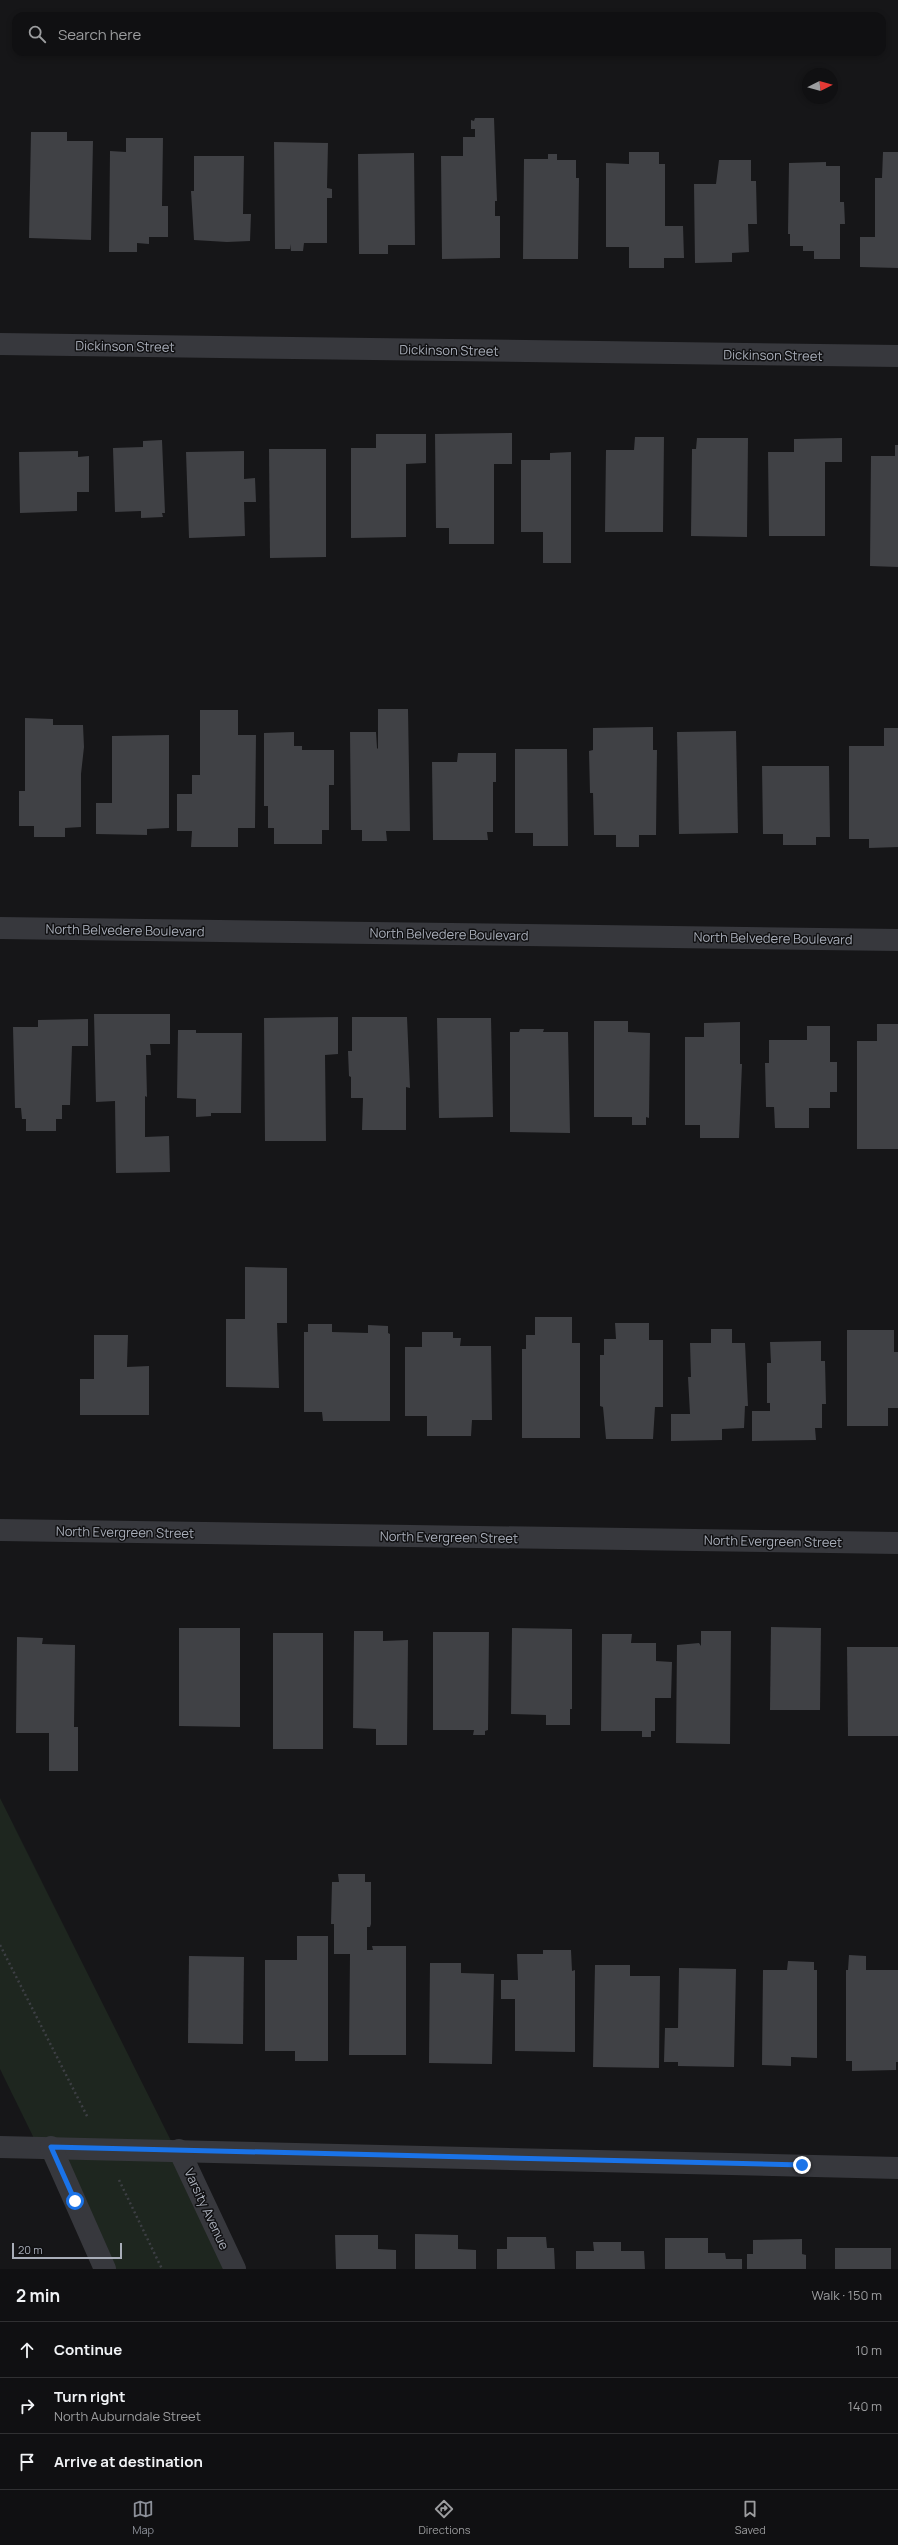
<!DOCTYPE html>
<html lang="en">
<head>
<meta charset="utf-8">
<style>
	:root { --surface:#101012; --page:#19191b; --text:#f1f3f6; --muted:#9c9d9f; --line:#303032; --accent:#8c9099 }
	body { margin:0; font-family:Manrope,sans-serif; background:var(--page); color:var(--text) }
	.compass { position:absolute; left:802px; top:68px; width:36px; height:36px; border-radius:50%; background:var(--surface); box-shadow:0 2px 6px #0003; rotate:84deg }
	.scale { position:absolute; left:12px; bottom:10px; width:110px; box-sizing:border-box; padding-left:4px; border:2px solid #a8adb8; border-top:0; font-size:11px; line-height:14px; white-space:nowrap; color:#a8adb8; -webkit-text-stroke:3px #111113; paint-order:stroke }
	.stop { position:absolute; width:12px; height:12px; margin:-9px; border:3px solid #1a73e8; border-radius:50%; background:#fff }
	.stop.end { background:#1a73e8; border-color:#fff; box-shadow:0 1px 4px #0008 }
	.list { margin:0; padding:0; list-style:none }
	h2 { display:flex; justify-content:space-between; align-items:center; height:52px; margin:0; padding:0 16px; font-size:17px }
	h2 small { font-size:13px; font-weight:400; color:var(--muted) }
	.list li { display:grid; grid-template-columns:26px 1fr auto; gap:12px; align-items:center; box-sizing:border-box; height:56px; padding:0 16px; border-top:1px solid var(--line) }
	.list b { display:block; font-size:15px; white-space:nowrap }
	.list p { margin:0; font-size:13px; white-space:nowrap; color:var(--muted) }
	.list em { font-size:13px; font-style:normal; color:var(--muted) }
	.icon { flex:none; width:22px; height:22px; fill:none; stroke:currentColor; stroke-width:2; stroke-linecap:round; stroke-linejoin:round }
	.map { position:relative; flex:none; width:898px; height:2269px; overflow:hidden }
	.search { position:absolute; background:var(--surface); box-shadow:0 2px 6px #0003; left:12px; right:12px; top:12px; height:44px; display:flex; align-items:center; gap:10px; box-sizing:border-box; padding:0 14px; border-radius:12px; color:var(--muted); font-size:15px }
	.sheet { height:220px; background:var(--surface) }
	nav { display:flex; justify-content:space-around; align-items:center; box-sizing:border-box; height:56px; border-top:1px solid var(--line); background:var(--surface); font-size:11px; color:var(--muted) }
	nav a { display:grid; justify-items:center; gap:2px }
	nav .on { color:var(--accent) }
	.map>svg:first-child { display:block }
</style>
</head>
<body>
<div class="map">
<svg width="898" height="2269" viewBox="0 0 898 2269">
	<rect width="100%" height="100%" fill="#161618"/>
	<path fill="#1e261f" d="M0,1798L235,2269H98L0,2069Z"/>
	<g fill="#404145">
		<path d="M475,118H494L497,201H495V216H500V258L442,259L441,156H463V137H475V129H471V120L474,121Z"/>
		<path d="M31,132H67V141H93L91,240L29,238Z"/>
		<path d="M126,138H163L162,206H168V237H149V244L137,243V252H109L110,151L126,152Z"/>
		<path d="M274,142L328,143L327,188L332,189V198H327V243H304L303,251H291L290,244V249H275Z"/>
		<path d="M629,152H659V164H665V226H683L684,258H664V268H629V247H606V163L629,164Z"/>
		<path d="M883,152H898V268L860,267V237H875V178H882Z"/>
		<path d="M414,153L415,245H388V254H359L358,154Z"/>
		<path d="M548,154H557V160H576V178H579L578,259H523L524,159H548Z"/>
		<path d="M194,156H244L243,214H251L250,241L227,242L194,240L191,191H194Z"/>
		<path d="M719,160H751V181H756L757,224H748L749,252L732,253V262L695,263L694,184H716Z"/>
		<path d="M826,162V166H840V202H844L845,224H840V259H814V251H803V246H790V234H788L789,163Z"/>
		<path d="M512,433V464H494V544H449V528H436L435,434Z"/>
		<path d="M376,434H426V463L406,464V537L351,538V448H376Z"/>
		<path d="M635,437H664L663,532H605L606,450H634Z"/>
		<path d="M697,438H748L747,537L691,536L692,449H696Z"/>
		<path d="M842,438V462H825V536H769L768,452H794V439Z"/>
		<path d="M162,440L165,513H162L163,517L141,518V511L115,512L113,448L143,447V441Z"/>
		<path d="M895,445H898V567L870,566L871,456H895Z"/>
		<path d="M269,449H326V557L270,558Z"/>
		<path d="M78,451V457L89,456V492H77V511L20,513L19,452Z"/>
		<path d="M244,451V479L255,478L256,502H244L245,536L189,538L186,452Z"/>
		<path d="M571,452V563H543V532H521V460H550V453Z"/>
		<path d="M378,709H408L410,831H386L387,841H362V830H351L350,732H376L377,748L378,749Z"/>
		<path d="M200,710H238V735H256L255,828H238V847H191L192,831H177V794H192V775H200Z"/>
		<path d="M25,718L53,719V725H83L84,747L81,774V827L65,828V837H34V826H19V791H25Z"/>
		<path d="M653,727V750H657L656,835H639V847H616V835H594L593,793H590L589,751L593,750V728Z"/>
		<path d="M884,728H898V847L869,848V839H849V746H884Z"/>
		<path d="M736,731L738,833L679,834L677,732Z"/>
		<path d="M294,732V746H302V750H334V785H329V830H322V844H274V828H268V806H264V733Z"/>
		<path d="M169,735V828L147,829V835L96,834V803H112V736Z"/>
		<path d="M515,749H567L568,846H533V833H515Z"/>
		<path d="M458,753H496V782H493V832H487L488,840H433L432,762H457Z"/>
		<path d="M762,766H829L830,837H816V845H783V834H763Z"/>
		<path d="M94,1014H170V1044H150L151,1055H146L147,1097L145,1096V1137L169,1136L170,1172L116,1173L115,1101L96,1102Z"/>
		<path d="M338,1017V1054L325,1055L326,1141H265L264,1018Z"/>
		<path d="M352,1017H407L410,1088L406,1087V1130H362L363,1098H351V1077L349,1076L348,1051H352Z"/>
		<path d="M437,1018H491L493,1117L439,1118Z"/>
		<path d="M88,1019V1046H72L70,1105H62V1119H56V1131H26V1119H22L21,1108H15L13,1027H38V1020Z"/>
		<path d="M594,1021H628V1032L650,1033L649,1118L646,1117V1125H632V1117H594Z"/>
		<path d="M740,1022V1064H742L739,1138H700V1125H685V1037H704V1023Z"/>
		<path d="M877,1024H898V1149H857V1041H877Z"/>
		<path d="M807,1026H830V1062H837V1092H830V1108H809V1128H775L774,1107H766L765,1063H769V1040H807Z"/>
		<path d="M520,1029H544L543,1032H568L570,1133L510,1132V1032H519Z"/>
		<path d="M178,1030H196V1033H242L241,1113H211V1116L196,1117V1099L177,1098Z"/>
		<path d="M245,1267L287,1268V1323H277L279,1388L226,1387V1319H245Z"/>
		<path d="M535,1317H572V1343H580V1438H522V1349H526V1335H535Z"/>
		<path d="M615,1323H649V1340H663V1407H655L653,1439H606L603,1407L600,1406V1355H604V1339H616Z"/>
		<path d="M308,1324H332V1332L368,1333V1325L388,1326V1333L390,1334V1421H323L322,1412H304V1332H308Z"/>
		<path d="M711,1329H732V1343H745L748,1406H745L744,1428L722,1429V1440L671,1441V1414H690L688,1377H691L690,1343H711Z"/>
		<path d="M847,1330H894V1352H898V1408H888V1426H847Z"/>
		<path d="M422,1332H453V1338H461L460,1346H491L492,1420H472L471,1436H427V1416H405V1347H422Z"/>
		<path d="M94,1335H128L127,1367L149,1366V1415H80V1379H94Z"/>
		<path d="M821,1341V1361H825L826,1404H822V1428H815L816,1440L752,1441V1411H770V1403H767V1363H771L770,1342Z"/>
		<path d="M771,1627L821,1628L820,1710H770Z"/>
		<path d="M179,1628H240V1727L179,1726Z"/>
		<path d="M512,1628L572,1629V1709H570V1725H546V1715L511,1714Z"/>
		<path d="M354,1631H383V1641L408,1640L407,1745H376V1729L353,1728Z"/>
		<path d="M701,1631H731L730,1744L676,1743L677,1645L699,1643L701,1646Z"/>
		<path d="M433,1632H489L488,1730L485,1731V1735H473L474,1730H433Z"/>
		<rect x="273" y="1633" width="50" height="116"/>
		<path d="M602,1634H632L631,1643H656V1661L672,1662L671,1698H655V1731H651V1737H642V1731H601Z"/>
		<path d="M17,1637L43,1638L42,1644L75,1645L74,1727H78V1771H49V1733H16Z"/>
		<path d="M847,1647H898V1736H848Z"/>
		<path d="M338,1874H365V1882H371V1924L370,1927H367V1950H373L372,1946H406V2055H349L350,1954H334V1924H331L332,1882H339Z"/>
		<path d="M297,1936H328V2061H295V2051H265V1960H297Z"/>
		<path d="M543,1950H571L572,1971L575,1970V2052L515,2051V1999H501V1980H518L517,1954H543Z"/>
		<path d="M849,1955L866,1956V1970H898V2062H896V2070L852,2071V2061H846V1970H848Z"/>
		<path d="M189,1956L244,1957L243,2044L188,2043Z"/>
		<path d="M788,1961L814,1962V1970H817V2058L791,2057V2066L762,2065L763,1970H787Z"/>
		<path d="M430,1963H461V1973L494,1974L492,2064L429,2063Z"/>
		<path d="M595,1965H630V1976H660L659,2068L593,2067Z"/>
		<path d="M679,1968L736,1969L734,2067L678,2066V2062H664L665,2028H678Z"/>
		<path d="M415,2234L458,2235V2249L476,2250V2269H415Z"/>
		<path d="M335,2235H378V2249L396,2250V2269H336Z"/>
		<path d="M507,2237H546L547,2248H554L555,2269H497V2249H507Z"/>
		<path d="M665,2238H708V2253H725L726,2259H742V2269H665Z"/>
		<path d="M802,2239V2254L806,2255V2269H747V2254H753V2240Z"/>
		<path d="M593,2242H621V2251H644L645,2269H576V2251H594Z"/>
		<rect x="835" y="2248" width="56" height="21"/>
	</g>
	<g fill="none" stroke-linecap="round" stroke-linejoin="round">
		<g stroke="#3d3f44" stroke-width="2.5" stroke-dasharray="2 3" stroke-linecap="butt">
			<path d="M0,1945L88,2118"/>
			<path d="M119,2180L162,2269"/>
		</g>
		<g stroke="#37383d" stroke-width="22">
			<path d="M0,344L898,356"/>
			<path d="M0,928L898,940"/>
			<path d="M0,2147L898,2168"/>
			<path d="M51,2147L105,2269"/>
			<path d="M179,2150L235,2269"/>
		</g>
		<path stroke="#37383d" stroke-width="22" d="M0,1530L898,1543"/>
	</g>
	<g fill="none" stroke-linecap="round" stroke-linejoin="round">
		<path stroke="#1a73e8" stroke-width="5" d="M75,2201L51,2147L802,2165"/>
	</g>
	<g text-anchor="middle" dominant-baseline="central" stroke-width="3" stroke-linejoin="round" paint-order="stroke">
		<g font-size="13" fill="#a8adb8" stroke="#111113">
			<text transform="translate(125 346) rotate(1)">Dickinson Street</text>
			<text transform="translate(449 350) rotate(1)">Dickinson Street</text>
			<text transform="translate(773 355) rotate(1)">Dickinson Street</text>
			<text transform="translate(125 930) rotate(1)">North Belvedere Boulevard</text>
			<text transform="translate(449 934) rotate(1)">North Belvedere Boulevard</text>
			<text transform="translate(773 938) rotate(1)">North Belvedere Boulevard</text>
			<text transform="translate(125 1532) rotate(1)">North Evergreen Street</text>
			<text transform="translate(449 1537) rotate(1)">North Evergreen Street</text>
			<text transform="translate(773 1541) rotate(1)">North Evergreen Street</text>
			<text transform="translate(207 2209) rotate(65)">Varsity Avenue</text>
		</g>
	</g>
</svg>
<svg class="compass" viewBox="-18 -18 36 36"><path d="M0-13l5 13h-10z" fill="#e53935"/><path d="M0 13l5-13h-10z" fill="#9c9d9f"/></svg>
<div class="scale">20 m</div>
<div class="stop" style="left:75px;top:2201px"></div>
<div class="stop end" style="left:802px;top:2165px"></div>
<div class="search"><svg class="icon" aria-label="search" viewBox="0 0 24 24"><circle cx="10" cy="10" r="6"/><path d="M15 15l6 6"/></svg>Search here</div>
</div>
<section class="sheet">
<h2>2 min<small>Walk · 150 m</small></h2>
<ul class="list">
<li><svg class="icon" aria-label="ahead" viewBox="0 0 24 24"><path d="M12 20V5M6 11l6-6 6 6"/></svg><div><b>Continue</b></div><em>10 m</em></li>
<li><svg class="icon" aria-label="right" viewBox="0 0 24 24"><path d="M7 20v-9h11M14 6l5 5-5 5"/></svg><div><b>Turn right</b><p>North Auburndale Street</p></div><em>140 m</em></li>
<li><svg class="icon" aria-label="arrive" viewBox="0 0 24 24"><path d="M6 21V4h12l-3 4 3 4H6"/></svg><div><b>Arrive at destination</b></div></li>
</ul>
</section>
<nav>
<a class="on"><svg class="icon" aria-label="map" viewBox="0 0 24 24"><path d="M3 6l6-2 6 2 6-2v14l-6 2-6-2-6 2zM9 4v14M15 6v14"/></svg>Map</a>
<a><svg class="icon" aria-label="directions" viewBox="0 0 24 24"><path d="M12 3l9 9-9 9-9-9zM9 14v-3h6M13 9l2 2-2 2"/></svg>Directions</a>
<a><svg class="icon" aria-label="saved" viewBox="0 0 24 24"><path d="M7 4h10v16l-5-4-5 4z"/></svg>Saved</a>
</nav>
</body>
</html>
